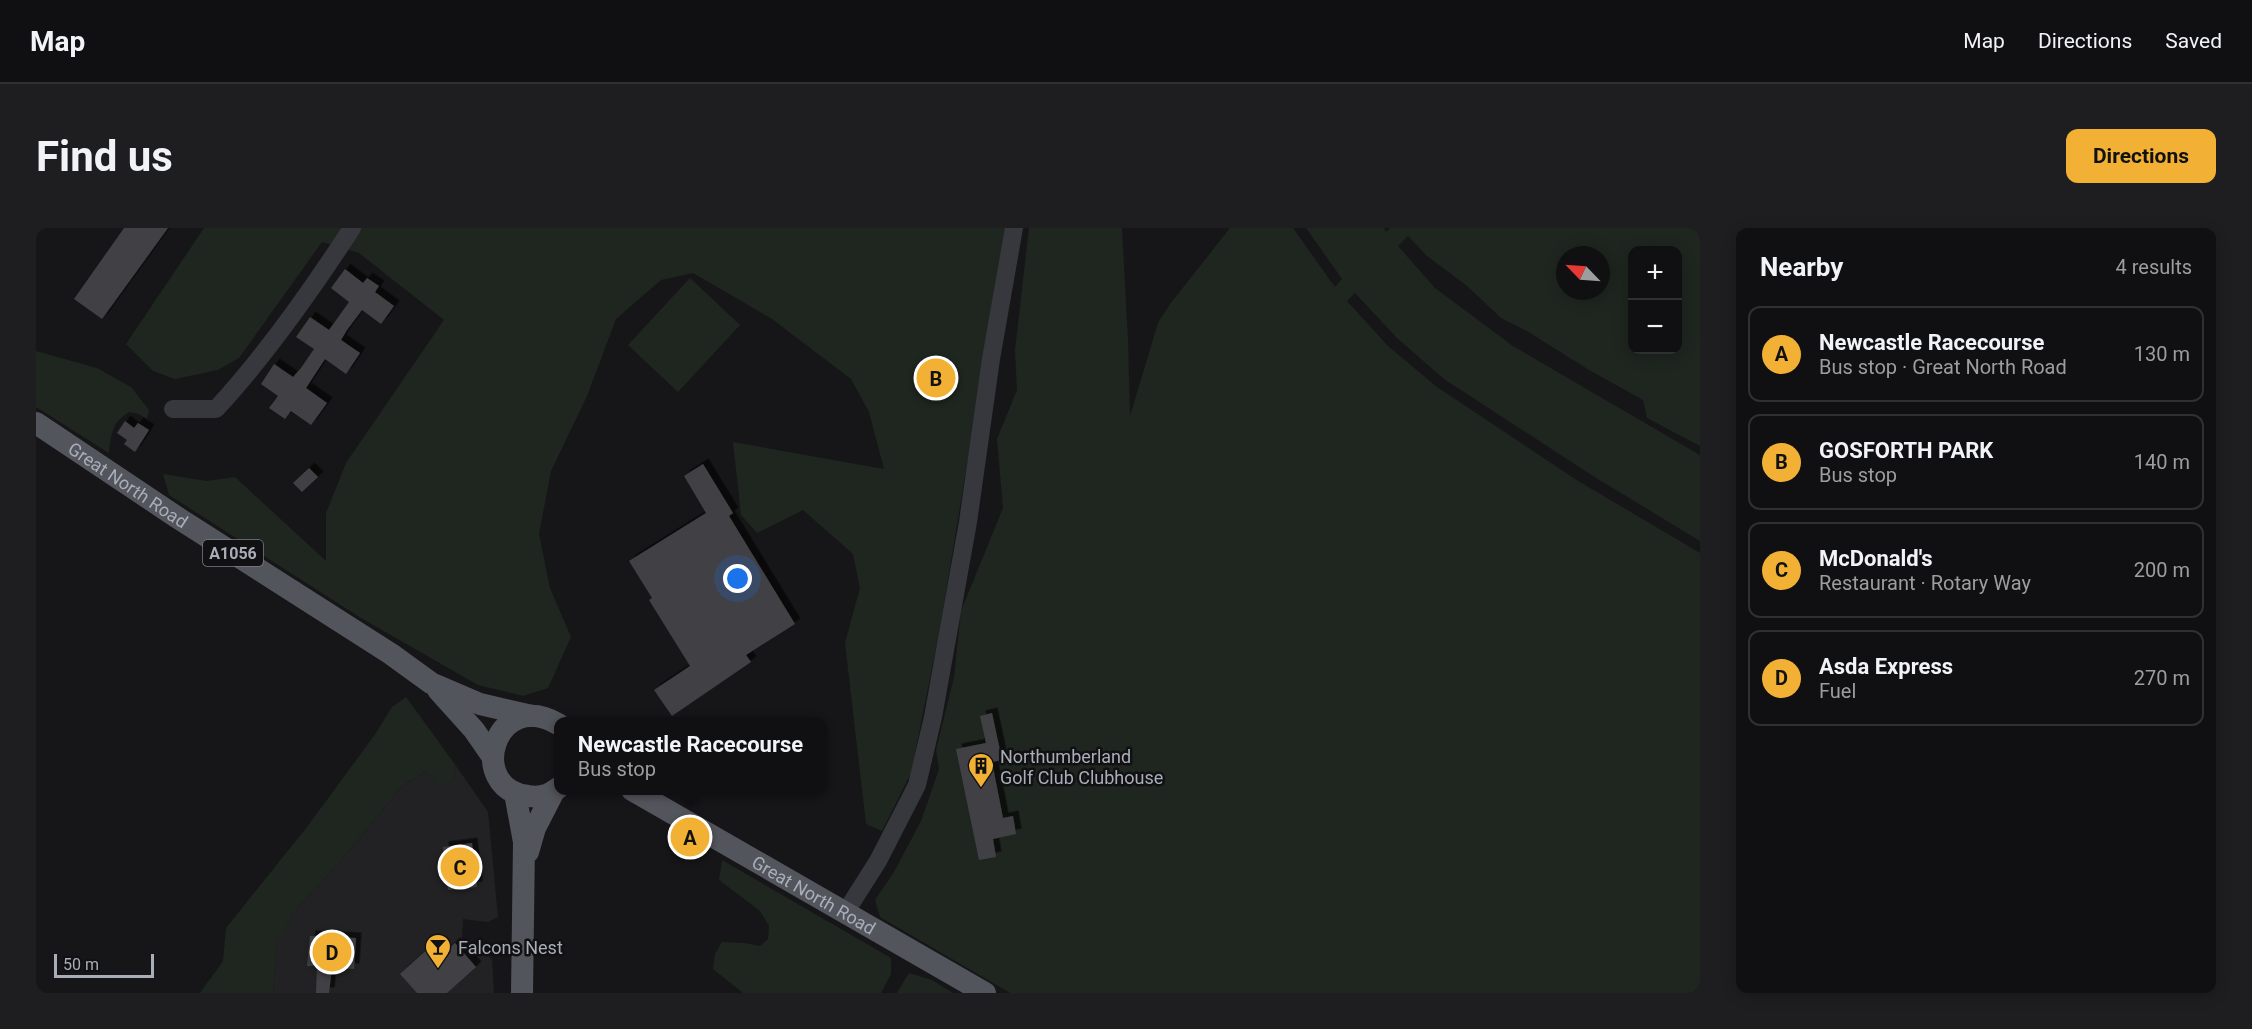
<!DOCTYPE html>
<html lang="en">
<head>
<meta charset="utf-8">
<style>
	:root { --surface:#101012; --page:#1e1e20; --text:#f1f3f6; --muted:#9c9d9f; --line:#303032; --accent:#f2b134 }
	body { margin:0; font-family:Roboto,sans-serif; background:var(--page); color:var(--text) }
	.controls { position:absolute; right:18px; top:18px; display:grid; overflow:hidden; border-radius:12px; box-shadow:0 3px 15px #0003 }
	.controls button { width:54px; height:54px; display:grid; place-items:center; padding:0; border:0; border-bottom:2px solid var(--line); background:var(--surface); color:var(--text); font:30px sans-serif }
	.compass { position:absolute; left:1520px; top:18px; width:54px; height:54px; border-radius:50%; background:var(--surface); box-shadow:0 3px 15px #0003; rotate:295deg }
	.scale { position:absolute; left:18px; bottom:15px; width:100px; box-sizing:border-box; padding-left:6px; border:3px solid #a8adb8; border-top:0; font-size:16px; line-height:21px; white-space:nowrap; color:#a8adb8; -webkit-text-stroke:4px #111113; paint-order:stroke }
	.you { position:absolute; left:702px; top:351px; width:21px; height:21px; margin:-15px; border:4px solid #fff; border-radius:50%; background:#1a73e8; box-shadow:0 0 0 9px #1a73e833 }
	.badge { display:grid; place-items:center; width:39px; height:39px; border-radius:50%; background:var(--accent); color:#111; font-size:20px; font-weight:700 }
	.pin { position:absolute; translate:-50% -50%; border:3px solid #fff; box-shadow:0 2px 6px #0006 }
	.popup { position:absolute; left:518px; top:489px; width:273px; height:78px; box-sizing:border-box; display:grid; place-content:center; border-radius:12px; background:var(--surface); filter:drop-shadow(0 2px 4px #0005); font-size:20px; white-space:nowrap; color:var(--muted) }
	.popup b { font-size:22px; color:var(--text) }
	.popup::after { content:''; position:absolute; left:50%; top:100%; margin-left:-12px; border:12px solid transparent; border-top-color:var(--surface) }
	.list { margin:0; padding:0; list-style:none }
	h2 { display:flex; justify-content:space-between; align-items:center; height:78px; margin:0; padding:0 24px; font-size:26px }
	h2 small { font-size:20px; font-weight:400; color:var(--muted) }
	.list li { display:grid; grid-template-columns:39px 1fr auto; gap:18px; align-items:center; box-sizing:border-box; height:96px; margin:0 12px 12px; padding:0 12px; border:2px solid var(--line); border-radius:12px }
	.list b { display:block; font-size:22px; white-space:nowrap }
	.list p { margin:0; font-size:20px; white-space:nowrap; color:var(--muted) }
	.list em { font-size:20px; font-style:normal; color:var(--muted) }
	.map { position:relative; flex:none; width:1664px; height:765px; overflow:hidden; border-radius:12px }
	header { display:flex; align-items:center; gap:36px; box-sizing:border-box; height:84px; padding:0 30px; background:var(--surface); border-bottom:2px solid var(--line) }
	header strong { font-size:28px }
	nav { display:flex; gap:33px; margin-inline-start:auto; font-size:21px }
	.intro { display:flex; align-items:center; justify-content:space-between; box-sizing:border-box; height:144px; padding:0 36px }
	h1 { margin:0; font-size:42px }
	.button { padding:15px 27px; border-radius:12px; background:var(--accent); color:#111; font-size:21px; font-weight:700 }
	main { display:flex; gap:36px; padding:0 36px }
	aside { flex:1; background:var(--surface); border-radius:12px; box-shadow:0 3px 15px #0003 }
	.map>svg:first-child { display:block }
</style>
</head>
<body>
<header>
<strong>Map</strong>
<nav><a>Map</a><a>Directions</a><a>Saved</a></nav>
</header>
<div class="intro"><h1>Find us</h1><a class="button">Directions</a></div>
<main>
<div class="map">
<svg width="1664" height="765" viewBox="0 0 1664 765">
	<defs>
		<filter id="shadow"><feDropShadow dx="5.5" dy="-5.5" stdDeviation="0" flood-color="#0009"/></filter>
	</defs>
	<rect width="100%" height="100%" fill="#161618"/>
	<path fill="#222225" d="M418,535L452,584L462,689L452,694L427,691L426,711L445,719L456,732L458,765H237L241,714L258,684L303,635L365,559L390,543L405,560L419,549Z"/>
	<g fill="#1e261f" fill-rule="evenodd">
		<path d="M168,0H970L904,400L875,545L846,603L830,596L809,415L824,360L817,326L767,282L721,305L705,287L697,214L848,241L833,184L815,151L736,91L657,45L625,52L580,91L551,168L515,243L503,306L514,360L535,409L512,460L487,468L442,457L325,390L133,267L127,246L171,253L199,249L290,333V285L310,235L408,92L323,25L286,14L203,130L182,142L139,151L117,143L90,116Z"/>
		<path d="M993,0H1086L1092,112L1094,188L1122,95L1134,76L1194,0H1257L1299,59L1306,51L1270,0H1348L1350,4L1354,0H1664V218L1611,190L1607,172L1553,142L1491,103L1465,90L1431,58L1391,28L1372,8L1362,18L1399,60L1477,118L1664,227V313L1557,248L1408,151L1361,110L1319,65L1311,73L1352,118L1401,159L1539,251L1664,325V765H974L844,689L839,672L858,644L885,593L903,541L900,522L918,449L925,383L967,280L961,211L981,162L979,122ZM1596,22H1642V122H1596ZM1529,27H1565V63H1529Z"/>
		<path d="M654,50L704,97L642,164L592,117Z"/>
		<path d="M0,123L61,140L95,159L113,182L111,191L103,186L93,184C76,194 75,207 73,225L0,179Z"/>
		<path d="M370,469L418,535L419,549L405,561L390,543L365,559L303,635L258,684L241,715L237,765H164L187,733L190,700L271,599L340,505L356,479Z"/>
		<path d="M686,632L855,730V746L845,765H707L677,741L679,726L686,714L709,715L724,718L732,711L733,698L724,683L683,652Z"/>
		<path d="M873,745L896,752L917,765H861Z"/>
	</g>
	<g fill="#404145" filter="url(#shadow)">
		<path d="M88,0H132L66,91L38,71Z"/>
		<path d="M309,41L327,55L331,50L343,58L339,64L358,78L345,96L326,82L311,102L305,112L324,125L310,146L289,131L270,160L291,175L275,197L255,183L249,191L233,180L242,168L225,156L238,136L257,149L265,140L278,121L260,109L274,89L293,102L313,74L295,60Z"/>
		<path d="M89,193L98,200L102,195L113,202L99,224L88,216L91,212L81,205Z"/>
		<path d="M667,236L697,285L693,288L759,396L710,427L715,434L636,488L618,462L654,438L613,372L616,370L593,333L670,285L648,248Z"/>
		<path d="M273,240L282,249L266,264L257,255Z"/>
		<path d="M956,485L966,532L956,534L967,590L977,588L980,606L957,611L960,629L943,632L920,521L950,515L944,488Z"/>
		<path d="M436,615L441,659L412,662L407,619Z"/>
		<path d="M274,708L320,710L318,741L296,739L293,765H280L281,738H271Z"/>
		<path d="M419,715L440,739L411,765H381L364,746L395,718L404,728Z"/>
	</g>
	<g fill="none" stroke-linecap="round" stroke-linejoin="round">
		<g stroke="#37383d" stroke-width="18">
			<path d="M137,181H180C231,126 275,63 316,0"/>
			<path d="M809,685L842,633L881,557L897,489L932,294L955,131L978,0"/>
		</g>
		<g stroke="#53555c" stroke-width="22">
			<path id="s1" d="M0,195L139,288L355,426L395,455L444,476L496,488"/>
			<path d="M402,462L438,502L456,528"/>
			<path d="M522,496C459,459 429,560 492,568C503,570 514,567 522,560"/>
			<path id="s2" d="M596,562L949,765"/>
			<path d="M479,565L488,614L486,765"/>
			<path d="M492,624L499,600L518,563"/>
		</g>
	</g>
	<defs>
		<symbol id="building-pin" viewBox="-11 -11 22 30"><path d="M0 17L-7.5 6A9.5 9.5 0 1 1 7.5 6Z" fill="#f2b134" stroke="#111113"/><path d="M-4-6H4V6H1V3H-1V6H-4ZM-2.5-4.3h1.7v1.8h-1.7ZM.8-4.3h1.7v1.8H.8ZM-2.5-1h1.7V.8h-1.7ZM.8-1h1.7V.8H.8Z" fill="#111"/></symbol>
		<symbol id="bar-pin" viewBox="-11 -11 22 30"><path d="M0 17L-7.5 6A9.5 9.5 0 1 1 7.5 6Z" fill="#f2b134" stroke="#111113"/><path d="M-6-5H6L.8 .8V4.5H3.5V6h-7V4.5H-.8V.8Z" fill="#111"/></symbol>
	</defs>
	<g fill-rule="evenodd">
		<use href="#building-pin" x="930" y="523" width="30" height="40"/>
		<use href="#bar-pin" x="387" y="704" width="30" height="40"/>
	</g>
	<g text-anchor="middle" dominant-baseline="central" stroke-width="5" stroke-linejoin="round" paint-order="stroke">
		<rect fill="#111113" stroke="#7b7e86" stroke-width="1.5" x="167" y="312" width="60" height="26" rx="4.5"/>
		<g font-size="16" font-weight="bold" fill="#a8adb8">
			<text x="197" y="325">A1056</text>
		</g>
		<g font-size="18" fill="#a8adb8" stroke="#111113">
			<text stroke="none"><textPath href="#s1" startOffset="111">Great North Road</textPath></text>
			<text stroke="none"><textPath href="#s2" startOffset="210">Great North Road</textPath></text>
		</g>
		<g font-size="18" fill="#a8adb8" stroke="#111113" text-anchor="start">
			<text x="964" y="528">Northumberland<tspan x="964" dy="21">Golf Club Clubhouse</tspan></text>
			<text x="422" y="719">Falcons Nest</text>
		</g>
	</g>
</svg>
<div class="controls">
<button>+</button>
<button>−</button>
</div>
<svg class="compass" viewBox="-18 -18 36 36"><path d="M0-13l5 13h-10z" fill="#e53935"/><path d="M0 13l5-13h-10z" fill="#9c9d9f"/></svg>
<div class="scale">50 m</div>
<div class="you"></div>
<div class="pin badge" style="left:654px;top:609px">A</div>
<div class="popup"><b>Newcastle Racecourse</b>Bus stop</div>
<div class="pin badge" style="left:900px;top:150px">B</div>
<div class="pin badge" style="left:424px;top:639px">C</div>
<div class="pin badge" style="left:296px;top:724px">D</div>
</div>
<aside>
<h2>Nearby<small>4 results</small></h2>
<ul class="list">
<li><span class="badge">A</span><div><b>Newcastle Racecourse</b><p>Bus stop · Great North Road</p></div><em>130 m</em></li>
<li><span class="badge">B</span><div><b>GOSFORTH PARK</b><p>Bus stop</p></div><em>140 m</em></li>
<li><span class="badge">C</span><div><b>McDonald's</b><p>Restaurant · Rotary Way</p></div><em>200 m</em></li>
<li><span class="badge">D</span><div><b>Asda Express</b><p>Fuel</p></div><em>270 m</em></li>
</ul>
</aside>
</main>
</body>
</html>
